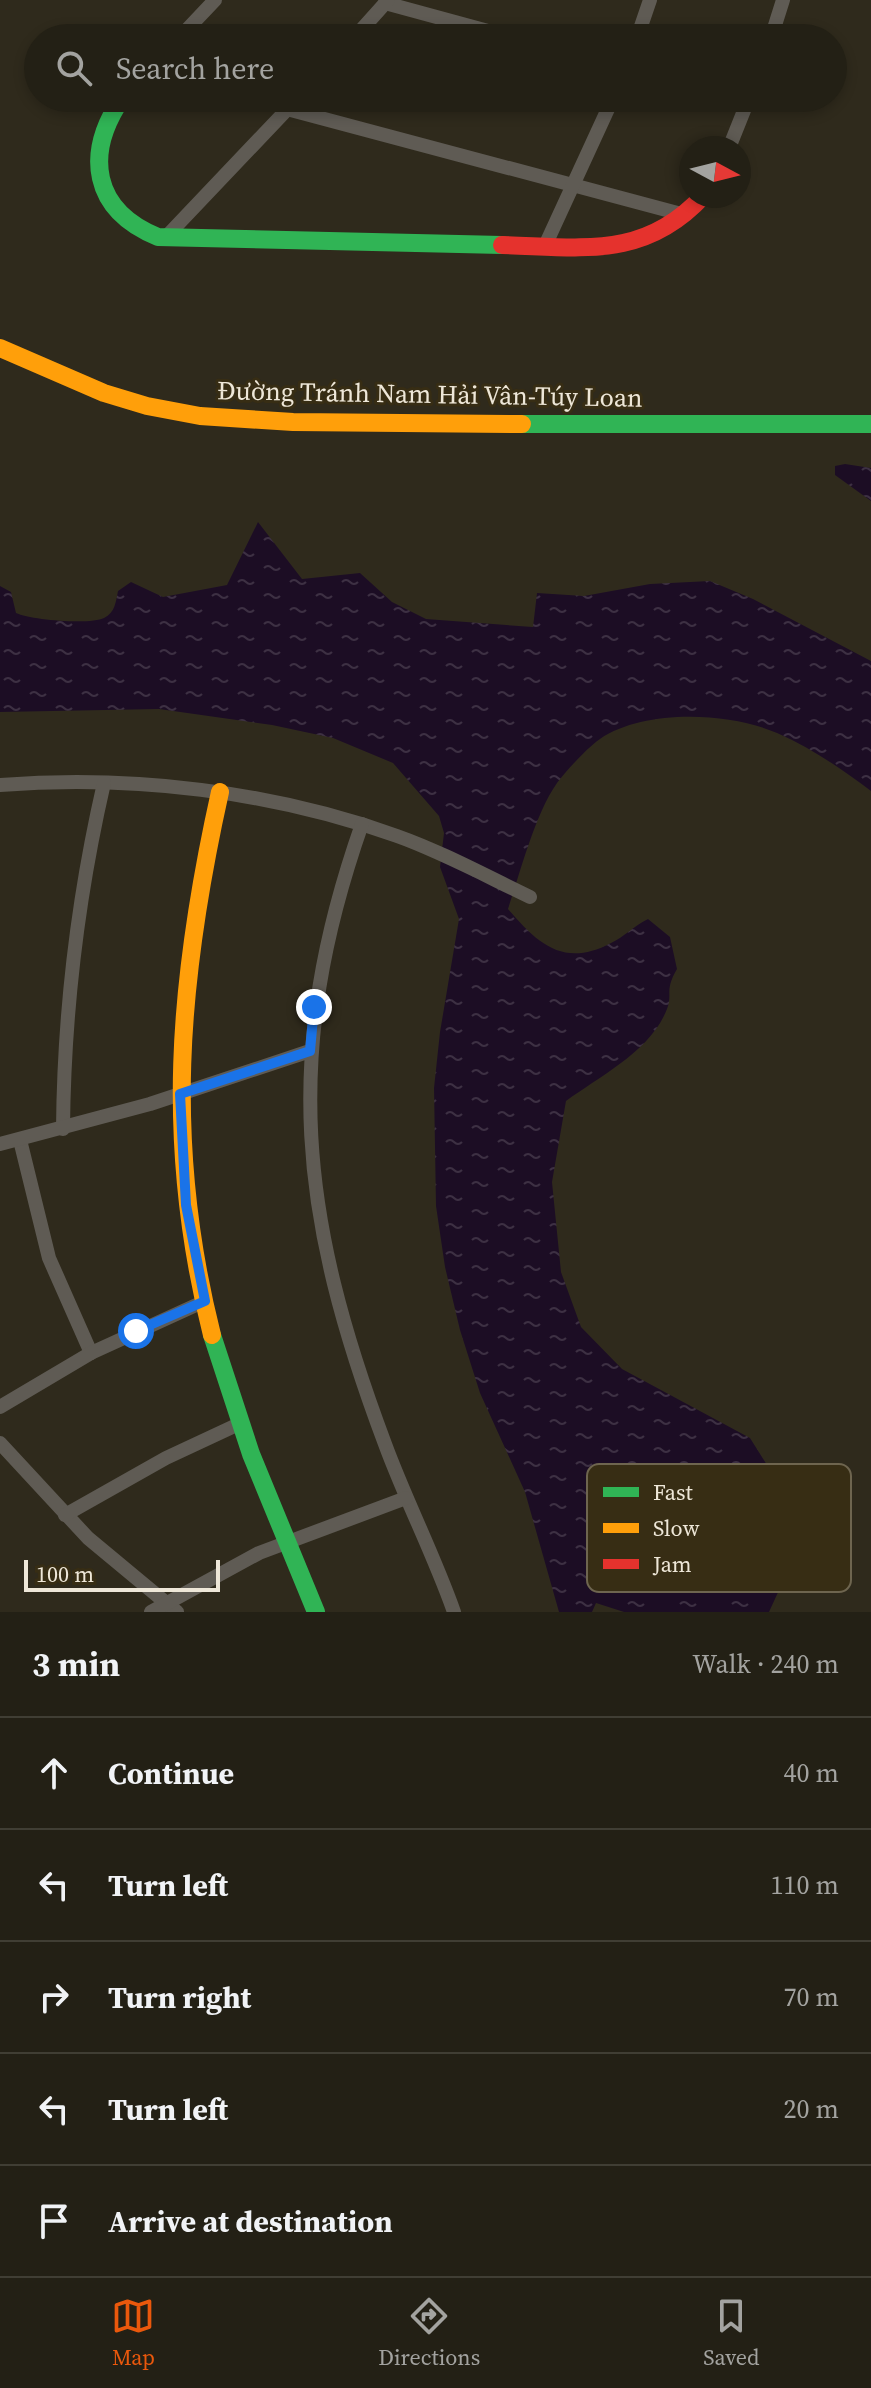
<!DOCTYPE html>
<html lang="en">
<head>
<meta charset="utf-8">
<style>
	:root { --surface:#232015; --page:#2f2d22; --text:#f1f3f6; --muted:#a3a3a0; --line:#403e34; --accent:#ea580c }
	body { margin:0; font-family:"Source Serif 4",serif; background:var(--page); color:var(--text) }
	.compass { position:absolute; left:679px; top:136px; width:72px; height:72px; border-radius:50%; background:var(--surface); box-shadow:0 4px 12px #0003; rotate:97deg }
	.scale { position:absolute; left:24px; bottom:20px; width:196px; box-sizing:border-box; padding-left:8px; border:4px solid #eee7d8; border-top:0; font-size:22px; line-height:28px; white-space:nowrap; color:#eee7d8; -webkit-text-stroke:6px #372d14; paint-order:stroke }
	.stop { position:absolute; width:24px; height:24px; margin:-18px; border:6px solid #1a73e8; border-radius:50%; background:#fff }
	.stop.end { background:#1a73e8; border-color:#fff; box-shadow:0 2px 8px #0008 }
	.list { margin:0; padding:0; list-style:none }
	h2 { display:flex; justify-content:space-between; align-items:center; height:104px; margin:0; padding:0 32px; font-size:34px }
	h2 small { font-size:26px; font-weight:400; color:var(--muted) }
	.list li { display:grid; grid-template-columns:52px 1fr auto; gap:24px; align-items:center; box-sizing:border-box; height:112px; padding:0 32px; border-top:2px solid var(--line) }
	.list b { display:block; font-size:30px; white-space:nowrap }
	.list em { font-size:26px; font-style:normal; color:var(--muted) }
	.icon { flex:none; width:44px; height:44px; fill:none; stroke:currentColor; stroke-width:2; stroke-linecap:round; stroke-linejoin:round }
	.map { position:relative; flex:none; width:871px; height:1612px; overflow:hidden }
	.search { position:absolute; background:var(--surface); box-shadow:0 4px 12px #0003; left:24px; right:24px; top:24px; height:88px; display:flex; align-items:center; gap:20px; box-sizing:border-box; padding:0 28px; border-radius:44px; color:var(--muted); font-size:30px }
	.sheet { height:664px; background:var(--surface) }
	nav { display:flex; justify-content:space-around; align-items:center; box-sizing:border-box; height:112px; border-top:2px solid var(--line); background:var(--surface); font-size:22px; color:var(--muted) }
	nav a { display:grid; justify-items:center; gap:4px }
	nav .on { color:var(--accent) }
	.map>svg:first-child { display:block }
</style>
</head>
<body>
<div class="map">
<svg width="871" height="1612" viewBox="0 0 871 1612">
	<defs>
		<pattern id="water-ripples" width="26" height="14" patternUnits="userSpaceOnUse" patternTransform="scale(2)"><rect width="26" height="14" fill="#1c0d24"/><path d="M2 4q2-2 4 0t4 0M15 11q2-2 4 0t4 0" fill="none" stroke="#3d3043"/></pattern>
	</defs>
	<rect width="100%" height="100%" fill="#2f2a1c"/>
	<g fill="url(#water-ripples)">
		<path d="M845,464L871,468V501L835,475V466Z"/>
		<path d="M258,522L302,579L360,573L392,602L426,619L533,627L537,593L584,596L650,584L710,581L753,599L871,661V791C842,769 811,748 777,733C729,712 644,709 600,739C586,749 567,770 557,783C535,814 520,873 508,909C538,944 564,968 611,943C624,937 634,926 648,919L670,937L677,969C664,991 673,994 667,1009C651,1051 600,1076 566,1101L552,1182L561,1272L581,1327L622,1369L750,1438L779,1484L783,1513C769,1532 781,1539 788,1556L786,1575L769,1612H624L596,1603L592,1612H559L525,1492L480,1393L460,1330L445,1267L436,1206L434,1088L440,1032L459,919L440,867L444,833L439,816L393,763L333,738L272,725L159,709L0,712V586L11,592L16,613C31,620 90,625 104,618C115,613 116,601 118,591L131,582L163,597L227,585Z"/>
	</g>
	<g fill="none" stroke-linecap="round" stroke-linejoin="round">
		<g stroke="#5f5b54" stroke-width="14">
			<path d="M385,3L514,38"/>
			<path d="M179,38L215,0"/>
			<path d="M354,38L388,0"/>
			<path d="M637,38L650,0"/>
			<path d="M771,38L783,0"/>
			<path d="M287,109L685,215"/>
			<path d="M729,148L749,98"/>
			<path d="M165,238L298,98"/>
			<path d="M544,248L613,98"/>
			<path d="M0,785C133,775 271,791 397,836C442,852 486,876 530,897"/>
			<path d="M362,824C281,1055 300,1218 385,1444C406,1501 434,1555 454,1612"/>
			<path d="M63,1129C64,1012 78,896 104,783"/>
			<path d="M20,1140L49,1258L91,1353"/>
			<path d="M0,1144L150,1104L310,1051"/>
			<path d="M0,1407L91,1353L205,1301"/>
			<path d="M0,1443L88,1538L177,1612"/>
			<path d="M65,1515L166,1458L241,1423"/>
			<path d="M151,1612L259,1553L406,1498"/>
		</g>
		<g stroke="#30b455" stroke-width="18">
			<path d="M122,98C84,154 92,210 158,237L502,245"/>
			<path d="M522,424H871"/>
			<path d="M212,1335L251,1454L316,1612"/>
		</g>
		<g stroke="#ff9f0a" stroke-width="18">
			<path d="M0,348L104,393L147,406L200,416L293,422L522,424"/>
			<path d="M212,1335C164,1145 178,981 220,792"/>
		</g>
		<path stroke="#e5322d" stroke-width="18" d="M502,245C581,247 644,260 703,196"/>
	</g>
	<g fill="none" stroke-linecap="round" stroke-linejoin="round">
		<path stroke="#1a73e8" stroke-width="10" d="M136,1331L205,1301L186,1205L180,1094L310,1051L314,1007"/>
	</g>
	<g text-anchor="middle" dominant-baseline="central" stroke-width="6" stroke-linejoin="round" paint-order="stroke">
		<g font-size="26" fill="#eee7d8" stroke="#372d14">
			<text transform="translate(430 394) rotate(1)">Đường Tránh Nam Hải Vân-Túy Loan</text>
		</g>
	</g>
	<rect x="587" y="1464" width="264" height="128" rx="12" fill="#372d14" stroke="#6e654f" stroke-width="2"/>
	<rect x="603" y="1487" width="36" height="10" fill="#30b455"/>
	<rect x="603" y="1523" width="36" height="10" fill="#ff9f0a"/>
	<rect x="603" y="1559" width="36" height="10" fill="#e5322d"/>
	<g font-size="22" fill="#eee7d8">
		<text x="653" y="1500">Fast</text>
		<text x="653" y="1536">Slow</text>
		<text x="653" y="1572">Jam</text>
	</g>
</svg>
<svg class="compass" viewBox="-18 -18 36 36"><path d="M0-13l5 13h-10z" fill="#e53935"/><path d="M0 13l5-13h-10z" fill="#a3a3a0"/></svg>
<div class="scale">100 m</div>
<div class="stop" style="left:136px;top:1331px"></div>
<div class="stop end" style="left:314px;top:1007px"></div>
<div class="search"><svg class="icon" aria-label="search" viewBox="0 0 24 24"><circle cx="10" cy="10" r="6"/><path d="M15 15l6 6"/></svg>Search here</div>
</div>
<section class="sheet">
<h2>3 min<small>Walk · 240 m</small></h2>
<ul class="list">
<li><svg class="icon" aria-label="ahead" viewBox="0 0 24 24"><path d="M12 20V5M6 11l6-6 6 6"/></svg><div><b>Continue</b></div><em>40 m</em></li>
<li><svg class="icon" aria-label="left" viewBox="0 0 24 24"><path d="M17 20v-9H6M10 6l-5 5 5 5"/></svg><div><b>Turn left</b></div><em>110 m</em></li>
<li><svg class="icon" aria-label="right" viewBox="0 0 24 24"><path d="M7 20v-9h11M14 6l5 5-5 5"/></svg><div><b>Turn right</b></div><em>70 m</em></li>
<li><svg class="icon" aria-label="left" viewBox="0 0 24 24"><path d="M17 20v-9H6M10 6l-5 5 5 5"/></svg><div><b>Turn left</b></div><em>20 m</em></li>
<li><svg class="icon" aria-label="arrive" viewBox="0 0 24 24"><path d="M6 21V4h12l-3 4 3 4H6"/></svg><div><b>Arrive at destination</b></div></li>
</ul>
</section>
<nav>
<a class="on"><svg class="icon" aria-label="map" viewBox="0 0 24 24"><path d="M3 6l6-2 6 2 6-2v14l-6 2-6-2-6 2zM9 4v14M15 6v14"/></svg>Map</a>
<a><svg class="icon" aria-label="directions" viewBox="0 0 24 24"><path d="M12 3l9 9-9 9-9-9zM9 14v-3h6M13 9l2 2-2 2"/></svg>Directions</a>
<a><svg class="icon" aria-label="saved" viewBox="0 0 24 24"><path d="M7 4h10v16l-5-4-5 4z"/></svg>Saved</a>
</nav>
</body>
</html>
